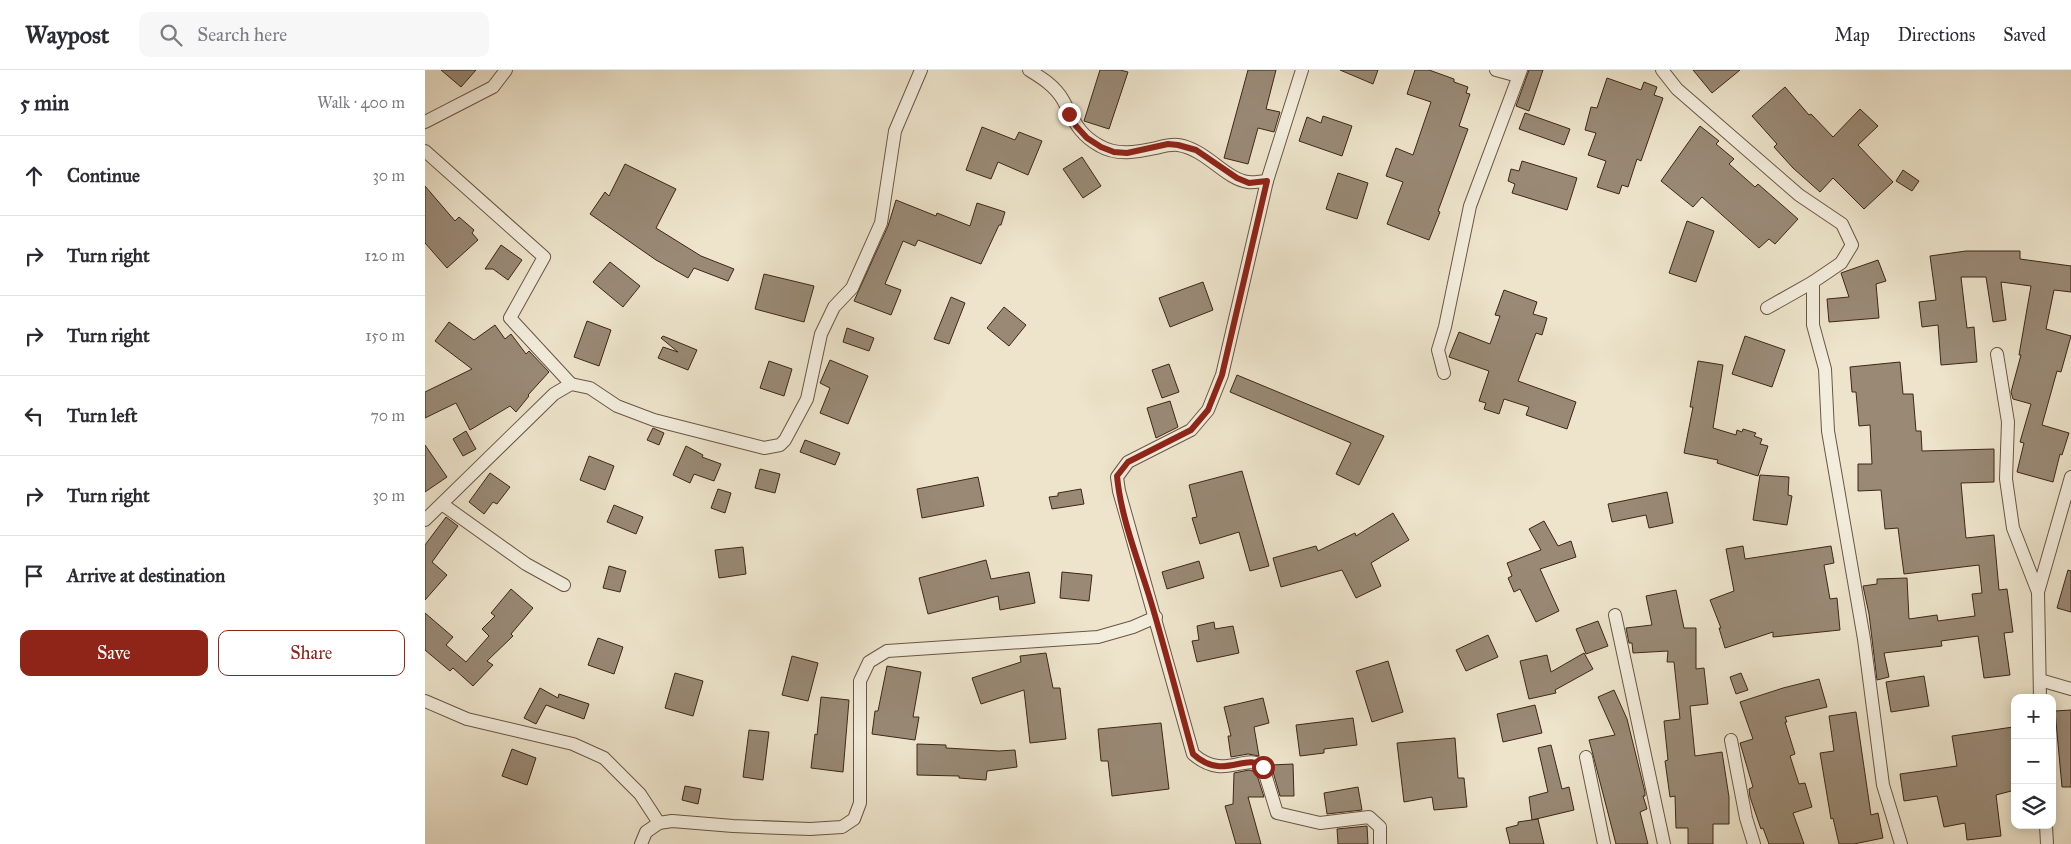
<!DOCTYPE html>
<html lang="en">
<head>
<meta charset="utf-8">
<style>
	:root { --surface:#fff; --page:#f7f7f7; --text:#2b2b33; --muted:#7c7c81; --line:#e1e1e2; --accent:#8f2418 }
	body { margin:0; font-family:"IM FELL Great Primer",serif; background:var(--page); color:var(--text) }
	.controls { position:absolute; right:15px; bottom:15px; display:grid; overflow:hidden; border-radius:10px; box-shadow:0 2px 12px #0003 }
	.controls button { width:45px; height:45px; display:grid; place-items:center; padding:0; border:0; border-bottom:1px solid var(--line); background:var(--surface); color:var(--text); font:25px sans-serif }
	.stop { position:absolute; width:15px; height:15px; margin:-11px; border:4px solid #8f2418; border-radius:50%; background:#fff }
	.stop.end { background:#8f2418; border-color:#fff; box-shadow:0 1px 5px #0008 }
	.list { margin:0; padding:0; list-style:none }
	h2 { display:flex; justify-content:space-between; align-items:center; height:65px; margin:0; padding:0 20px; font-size:21px }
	h2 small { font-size:16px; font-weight:400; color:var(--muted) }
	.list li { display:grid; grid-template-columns:32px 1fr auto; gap:15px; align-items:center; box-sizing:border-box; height:80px; padding:0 20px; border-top:1px solid var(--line) }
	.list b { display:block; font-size:19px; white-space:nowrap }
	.list em { font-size:16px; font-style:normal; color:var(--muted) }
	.actions { display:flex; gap:10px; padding:15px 20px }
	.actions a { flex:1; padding:11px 0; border:1px solid var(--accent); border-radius:10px; text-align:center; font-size:18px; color:var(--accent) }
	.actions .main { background:var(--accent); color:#fff }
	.icon { flex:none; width:28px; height:28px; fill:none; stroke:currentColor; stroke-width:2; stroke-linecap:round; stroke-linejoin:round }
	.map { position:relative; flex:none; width:1646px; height:774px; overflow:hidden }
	header { display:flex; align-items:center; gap:30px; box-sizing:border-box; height:70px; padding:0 25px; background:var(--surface); border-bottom:1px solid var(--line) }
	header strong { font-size:24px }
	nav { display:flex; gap:28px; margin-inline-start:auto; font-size:18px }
	.search { width:350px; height:45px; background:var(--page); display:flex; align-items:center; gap:12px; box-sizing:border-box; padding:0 18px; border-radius:10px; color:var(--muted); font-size:19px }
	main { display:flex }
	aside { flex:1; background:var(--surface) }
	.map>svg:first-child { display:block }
</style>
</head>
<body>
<header>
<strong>Waypost</strong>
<div class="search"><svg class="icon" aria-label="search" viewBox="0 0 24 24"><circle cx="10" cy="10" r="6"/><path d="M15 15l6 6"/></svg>Search here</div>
<nav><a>Map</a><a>Directions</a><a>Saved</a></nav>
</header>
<main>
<aside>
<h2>5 min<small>Walk · 400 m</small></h2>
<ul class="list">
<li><svg class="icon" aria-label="ahead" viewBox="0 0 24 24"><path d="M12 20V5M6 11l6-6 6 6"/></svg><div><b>Continue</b></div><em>30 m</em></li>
<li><svg class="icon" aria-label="right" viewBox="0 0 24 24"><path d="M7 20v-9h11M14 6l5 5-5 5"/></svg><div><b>Turn right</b></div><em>120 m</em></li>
<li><svg class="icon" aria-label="right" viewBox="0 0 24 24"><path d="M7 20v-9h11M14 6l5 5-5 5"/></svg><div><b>Turn right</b></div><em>150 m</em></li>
<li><svg class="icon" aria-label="left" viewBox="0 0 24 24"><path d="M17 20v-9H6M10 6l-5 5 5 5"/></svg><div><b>Turn left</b></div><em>70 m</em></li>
<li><svg class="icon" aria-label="right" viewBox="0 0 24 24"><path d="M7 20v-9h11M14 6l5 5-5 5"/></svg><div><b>Turn right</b></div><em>30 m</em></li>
<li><svg class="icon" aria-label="arrive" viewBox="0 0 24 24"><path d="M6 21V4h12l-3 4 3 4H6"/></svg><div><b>Arrive at destination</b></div></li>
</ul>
<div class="actions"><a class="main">Save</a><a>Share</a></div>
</aside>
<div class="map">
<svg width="1646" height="774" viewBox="0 0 1646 774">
	<rect width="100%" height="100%" fill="#ede4cb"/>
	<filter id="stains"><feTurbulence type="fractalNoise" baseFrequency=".004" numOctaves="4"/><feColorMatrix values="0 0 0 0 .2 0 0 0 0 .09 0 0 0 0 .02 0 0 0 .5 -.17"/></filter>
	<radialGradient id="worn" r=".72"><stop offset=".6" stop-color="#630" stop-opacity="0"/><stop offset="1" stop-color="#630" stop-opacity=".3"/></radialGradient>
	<g fill="#998975" stroke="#3e2717">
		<path d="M16,0H51L36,17Z"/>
		<path d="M675,0H695L703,2L684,59L659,51Z"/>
		<path d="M823,0H851L841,39L855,42L849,62L833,58L823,94L799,88Z"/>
		<path d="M915,0H953L948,14Z"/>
		<path d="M990,0H1004L1029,9V12L1043,17L1041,23L1045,24L1034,56L1043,59L1013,141L1015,142L1004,170L962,154L978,112L961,106L971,78L988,85L1006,32L982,24Z"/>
		<path d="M1104,0H1118L1104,41L1091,36Z"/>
		<path d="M1268,0H1315L1287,23Z"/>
		<path d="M1182,8L1216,20L1219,12L1232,17L1229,25L1238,28L1216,91L1212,89L1203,117L1197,115L1194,124L1172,117L1181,91L1163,85L1171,63L1160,60L1166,37L1172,38Z"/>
		<path d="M1360,17L1384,45L1386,44L1408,67L1435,39L1453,56L1433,75L1468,112L1439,139L1408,108L1395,122L1368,98L1349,77L1352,74L1327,46Z"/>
		<path d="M1100,43L1145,59L1139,75L1094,59Z"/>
		<path d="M898,46L927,56L917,86L874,71L882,47L896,53Z"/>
		<path d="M1275,56L1294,71L1291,74L1309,89L1304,94L1330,117L1333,114L1373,149L1350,174L1344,169L1334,178L1277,127L1268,137L1236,111Z"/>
		<path d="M557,57L590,70L594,62L617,71L603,105L573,92L566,109L541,100Z"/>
		<path d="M657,87L676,116L658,128L638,99Z"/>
		<path d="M1097,91L1152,108L1142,140L1087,123L1090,114L1083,111L1086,99L1094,101Z"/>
		<path d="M200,94L251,119L231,158L276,186L309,199L303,211L269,198L263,208L231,190L165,144L180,122L184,126Z"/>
		<path d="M1478,100L1494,111L1487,121L1471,111Z"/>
		<path d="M913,103L943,113L932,149L901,139Z"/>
		<path d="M0,116L30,151L34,147L49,160L47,163L53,170L22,198L0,173Z"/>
		<path d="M471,130L511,146L512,143L545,156L552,133L580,142L576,155H574L556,194L493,170L490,176L478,171L460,214L476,220L466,245L429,231L463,156Z"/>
		<path d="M1262,151L1289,161L1271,212L1244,203Z"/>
		<path d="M76,175L97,190L83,210L68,199H60Z"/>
		<path d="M1541,181H1595V189L1646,196V222L1629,220L1621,259L1646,266L1636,302L1632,301L1617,355L1644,363L1637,385L1635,384L1628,412L1592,402L1599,373L1595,372L1606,334L1588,329L1586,322L1596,285H1594L1606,216L1576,212L1581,250L1568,252L1561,207H1536L1542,258L1549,257L1552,292L1516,295L1513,255L1497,257L1494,232L1511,230L1505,186Z"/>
		<path d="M1453,190L1461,211L1451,214L1454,248L1404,252L1402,229L1424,227L1416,203Z"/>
		<path d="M185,192L215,216L198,237L168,212Z"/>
		<path d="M339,204L389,216L379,252L330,239Z"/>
		<path d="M778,212L788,240L745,257L734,228Z"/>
		<path d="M1079,220L1112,232L1108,244L1122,248L1117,265L1111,263L1093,311L1151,332L1142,359L1101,345L1104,337L1079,329L1074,344L1059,339L1061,333L1054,331L1064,301L1024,287L1034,262L1065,274L1075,246L1070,245Z"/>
		<path d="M526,227L540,233L524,274L509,269Z"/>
		<path d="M579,237L601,255L584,276L562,258Z"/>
		<path d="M162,251L186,260L174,296L149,287Z"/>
		<path d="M24,252L49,270L70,255L80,269L86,264L101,284L104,281L124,302L103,325L104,326L91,342L85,336L45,360L31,333L0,348V322L47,299L10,271Z"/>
		<path d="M422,258L449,268L444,281L418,272Z"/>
		<path d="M238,266L272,280L263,300L233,288L238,277L253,282L236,268Z"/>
		<path d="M1320,266L1360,280L1347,317L1307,304Z"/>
		<path d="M405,290L443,306L423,354L395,343L405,318L395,313Z"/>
		<path d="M344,291L367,299L359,326L335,318Z"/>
		<path d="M1273,291L1298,295L1288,358L1311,365L1312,360L1317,362L1318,359L1331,363L1329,366L1337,369L1335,374L1343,376L1333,406L1292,393L1293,390L1259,383L1268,337H1265Z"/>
		<path d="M1475,292L1478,324H1488L1491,361H1496L1497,381L1569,379V412L1536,413L1541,468L1569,465L1574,520L1582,519L1588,562L1579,563L1585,605L1559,608L1553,566L1516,571L1517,576L1459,583L1464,607L1452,610L1444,544L1438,516L1452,514V509L1482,508L1484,549L1512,545L1513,551L1550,546L1547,524L1557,523L1554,495L1479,504L1473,458L1460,459L1456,420L1433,421V394H1447L1445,355L1434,356L1431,322H1427L1425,297Z"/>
		<path d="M744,294L754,322L737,328L727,300Z"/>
		<path d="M812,305L959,366L934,415L911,404L926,373L805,322Z"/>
		<path d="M745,331L753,357L731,368L722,338Z"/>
		<path d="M228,358L239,363L234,375L222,370Z"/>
		<path d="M41,361L51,379L38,386L28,369Z"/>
		<path d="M380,370L415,383L410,395L375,382Z"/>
		<path d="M0,375L22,407L0,422Z"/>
		<path d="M261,376L278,385L277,387L296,394L289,411L269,404L265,413L248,405Z"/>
		<path d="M164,386L189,396L180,420L155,410Z"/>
		<path d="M335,399L355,404L350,423L330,418Z"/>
		<path d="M817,401L844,496L825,501L814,462L775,474L767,448L772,447L764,415Z"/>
		<path d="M65,403L85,417L72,434L68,432L59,444L44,432Z"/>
		<path d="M1335,405L1364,407L1363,425L1367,426L1362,455L1328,450Z"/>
		<path d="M553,407L559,436L497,448L492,419Z"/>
		<path d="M293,419L306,423L300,443L286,438Z"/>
		<path d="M656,419L659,434L627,439L624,427L633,426V423Z"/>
		<path d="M1242,422L1248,453L1224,458L1221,445L1187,452L1183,434Z"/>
		<path d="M189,435L218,447L211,464L182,452Z"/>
		<path d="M968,443L984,470L946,493L956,516L931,528L917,500L856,517L848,488L891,476L893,481L930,463L931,466Z"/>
		<path d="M21,447L33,456L7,492L22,505L0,530V475Z"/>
		<path d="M1119,451L1133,476L1146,471L1151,487L1115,499L1134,541L1111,552L1095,519L1089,522L1083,508L1087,506L1082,493L1116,480L1104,459Z"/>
		<path d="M1318,476L1320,489L1406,476L1409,493L1399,495L1405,529L1412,528L1415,560L1348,567V562L1300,578L1294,558H1296L1285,530L1309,521L1301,479Z"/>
		<path d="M318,477L321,504L294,508L290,480Z"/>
		<path d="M561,490L566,509L604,502L610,533L575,540L573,526L503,544L494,508Z"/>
		<path d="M774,491L779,508L742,519L737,502Z"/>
		<path d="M184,496L201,501L195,522L178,518Z"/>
		<path d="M1643,500L1646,501V542L1632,538Z"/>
		<path d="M637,502L667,505L664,531L635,528Z"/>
		<path d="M86,519L108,538L86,564L88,566L62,591L68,595L48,616L28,598L25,601L0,580V543L28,567L21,575L41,592L64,566L57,559L70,546L66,543Z"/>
		<path d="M1251,520L1259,558H1271V599L1279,598L1283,634L1265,636L1270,686L1297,682L1304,727V754H1288V774H1263V758H1251L1250,726L1245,727L1240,691L1243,690L1239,651L1255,649L1249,592H1242L1243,581L1208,583L1207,573H1204L1201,558L1227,555L1221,526Z"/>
		<path d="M1173,551L1183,576L1161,584L1151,559Z"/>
		<path d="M789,552L790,559L808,556L814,583L772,592L767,571L774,570L772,556Z"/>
		<path d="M1063,565L1073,587L1041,601L1031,580Z"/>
		<path d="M173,568L198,577L189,604L163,595Z"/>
		<path d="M621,583L628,618H635L641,669L605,673L599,620L556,634L547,608L596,592L595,586Z"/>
		<path d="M1159,583L1168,599L1130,620L1131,623L1104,629L1095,591L1122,585L1126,602Z"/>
		<path d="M367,586L393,593L383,631L357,625Z"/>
		<path d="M963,591L978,642L947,652L931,601Z"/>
		<path d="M462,596L496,602L488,647H494L490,670L447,664L450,641H453Z"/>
		<path d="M250,603L278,611L268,646L240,638Z"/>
		<path d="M1316,603L1323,620L1311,624L1305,607Z"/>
		<path d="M1499,606L1504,636L1466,642L1461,612Z"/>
		<path d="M1394,609L1402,637L1360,647L1362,652H1360L1370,684L1365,686L1374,714L1380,713L1387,737L1368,743L1379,774H1344L1338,758L1336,759L1325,727L1324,719L1328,717L1315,673L1328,669L1315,632L1358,618Z"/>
		<path d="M115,618L133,628L134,624L164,634L159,649L121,635L111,654L99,648Z"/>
		<path d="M1189,620L1202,649L1220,722V726H1218L1222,739L1215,742L1223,774H1191L1167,681L1164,670L1190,665L1173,627Z"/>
		<path d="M396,627L424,630L418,702L386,698L390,664L392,665Z"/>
		<path d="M838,628L844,653L829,657L834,686L823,684L806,687L803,666H806L799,637Z"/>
		<path d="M1110,635L1117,663L1078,672L1072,644Z"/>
		<path d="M1646,640V717H1637L1630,641Z"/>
		<path d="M1431,642L1446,745L1453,743L1458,768L1429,774H1414L1408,748L1406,749L1395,683L1409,681L1404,646Z"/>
		<path d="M928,648L932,675L899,679V683L875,686L871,655Z"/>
		<path d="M736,653L744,719L687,726L683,691H676L673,659Z"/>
		<path d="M1588,657L1590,720L1571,725L1576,766L1542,770L1540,753L1519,757L1512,726L1479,731L1475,704L1532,696L1527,666Z"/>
		<path d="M324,660L344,662L338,710L318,707Z"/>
		<path d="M1030,668L1033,708H1039L1042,737L1009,740L1007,727L979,732L972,673Z"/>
		<path d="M492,674L521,675V678L574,681L590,680L592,697L562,701L561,710L534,708V706L492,705Z"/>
		<path d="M1126,675L1137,719L1144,717L1149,740L1107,750L1104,727L1123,722L1113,678Z"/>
		<path d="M87,679L111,688L102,715L77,706Z"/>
		<path d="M868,694L869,726H855L846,695Z"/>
		<path d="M824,700L831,702L839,727H823L836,774H811L800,736L808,734L809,703Z"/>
		<path d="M260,716L276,719L273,734L257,730Z"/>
		<path d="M933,717L937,740L902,744L899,723Z"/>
		<path d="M1113,749L1119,774H1085L1081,758L1093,755V752Z"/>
		<path d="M942,756L943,774H913L912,759Z"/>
	</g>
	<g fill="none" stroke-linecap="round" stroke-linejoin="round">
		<defs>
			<g id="minor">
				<path d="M604,0C617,8 630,16 638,30C649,50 653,64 675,76C692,86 712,82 731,78C739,76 745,74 753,75C781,79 800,109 823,112C829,113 836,111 842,111"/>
				<path d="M877,0L842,111L797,305L783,340L766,360L703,392L692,407L694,421L768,684C800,712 821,681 838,697L852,743L895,753L944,747L955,757V774"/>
				<path d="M1071,0L1093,6"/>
				<path d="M1237,0L1252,19L1374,125L1417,154L1427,175L1416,193L1388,212L1342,238"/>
				<path d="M0,52L68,17L81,0"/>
				<path d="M0,81L119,187L85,248L146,314"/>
				<path d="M1388,212V255L1400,299L1403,361L1439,569L1458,715L1476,774"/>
				<path d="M1572,284L1583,352L1581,409L1588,458L1613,522"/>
				<path d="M1019,303L1013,280L1020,257L1045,136L1096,0"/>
				<path d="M17,434L101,494L139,515"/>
				<path d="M0,450L129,324L146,314L165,318L192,336L229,350L339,378L355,375L360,370L382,329L396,264L409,237L427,218L456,153L470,61L496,0"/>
				<path d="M1190,545L1239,774"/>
				<path d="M1615,610L1646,619"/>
				<path d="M1615,628L1613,522L1646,407"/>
				<path d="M0,631L42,649L148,674L179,688L215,724L234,753"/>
				<path d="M1306,670L1321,748L1329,774"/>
				<path d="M1161,687L1179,774"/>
				<path d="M1621,755L1622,774"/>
				<path d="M216,774L221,762L234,753L247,751L308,756L385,759L417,757L429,749L435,733V611L444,592L462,581L673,567L708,557L731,547"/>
			</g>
		</defs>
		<use href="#minor" stroke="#6a5644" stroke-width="14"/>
		<use href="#minor" stroke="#f3eddd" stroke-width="12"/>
	</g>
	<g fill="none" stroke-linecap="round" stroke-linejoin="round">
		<path stroke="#8f2418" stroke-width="6" d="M644,44L651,56L662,68L676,77L689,82L702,83L743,74L753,75L771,80L812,108L824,113L842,111L797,305L783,340L766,360L703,392L692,406C696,449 714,492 726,532C741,582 754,633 768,684C799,712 821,681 838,697"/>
	</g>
	<rect width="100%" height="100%" filter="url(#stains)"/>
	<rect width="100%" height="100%" fill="url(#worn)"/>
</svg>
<div class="controls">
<button>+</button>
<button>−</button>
<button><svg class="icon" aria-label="layers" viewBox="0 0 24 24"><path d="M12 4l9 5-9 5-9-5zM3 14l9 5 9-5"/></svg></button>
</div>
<div class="stop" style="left:838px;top:697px"></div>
<div class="stop end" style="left:644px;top:44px"></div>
</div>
</main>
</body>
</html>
